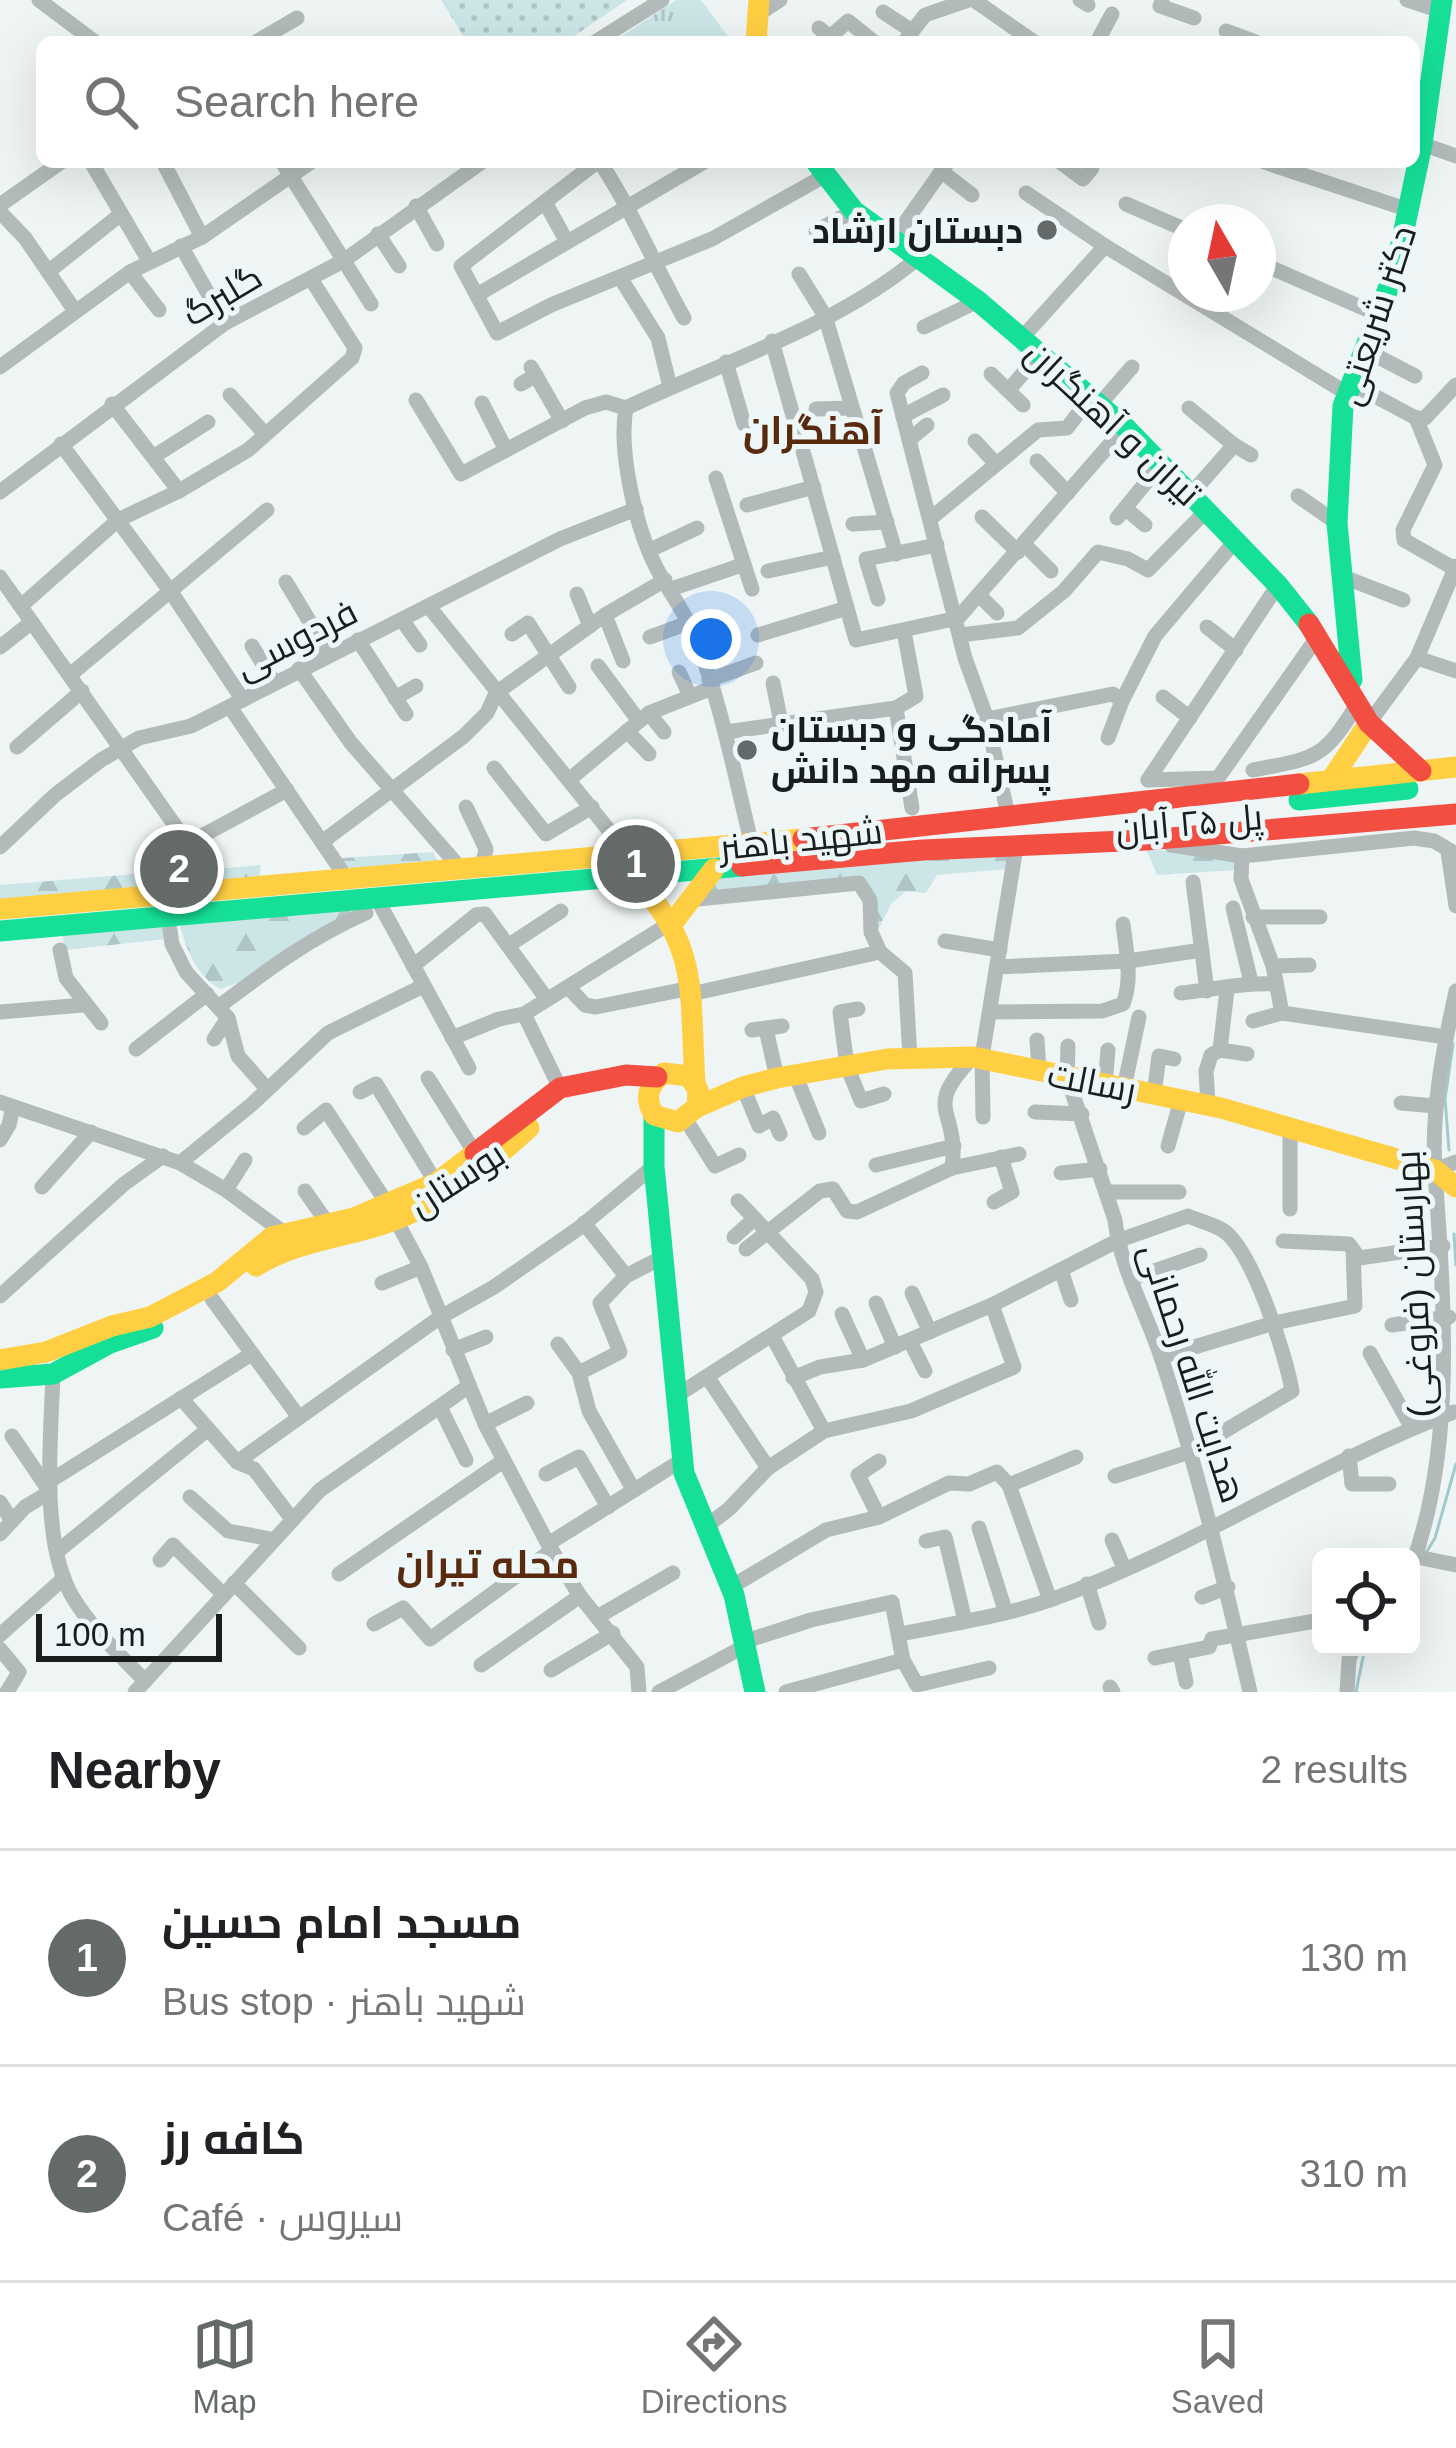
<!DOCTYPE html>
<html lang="en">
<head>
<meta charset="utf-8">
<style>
	:root { --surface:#fff; --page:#f6f6f6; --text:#202124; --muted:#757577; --line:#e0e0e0; --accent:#646969 }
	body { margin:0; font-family:Helvetica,Cairo,sans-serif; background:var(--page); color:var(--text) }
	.controls { position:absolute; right:36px; bottom:36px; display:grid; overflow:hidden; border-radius:18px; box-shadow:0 12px 48px #0002 }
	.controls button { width:108px; height:108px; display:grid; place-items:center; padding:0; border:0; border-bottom:3px solid var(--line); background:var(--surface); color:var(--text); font:60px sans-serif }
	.compass { position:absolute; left:1168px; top:204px; width:108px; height:108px; border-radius:50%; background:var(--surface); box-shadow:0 12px 48px #0002; rotate:351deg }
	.scale { position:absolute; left:36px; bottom:30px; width:186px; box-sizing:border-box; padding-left:12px; border:6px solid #191d1d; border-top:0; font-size:33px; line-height:42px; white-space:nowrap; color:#191d1d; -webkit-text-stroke:9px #edf7f7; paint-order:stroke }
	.you { position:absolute; left:711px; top:639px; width:42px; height:42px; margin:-30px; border:9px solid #fff; border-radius:50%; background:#1a73e8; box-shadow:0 0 0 18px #1a73e833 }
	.badge { display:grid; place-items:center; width:78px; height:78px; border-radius:50%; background:var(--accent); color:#fff; font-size:39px; font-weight:700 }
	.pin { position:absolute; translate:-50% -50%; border:6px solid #fff; box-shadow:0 3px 12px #0006 }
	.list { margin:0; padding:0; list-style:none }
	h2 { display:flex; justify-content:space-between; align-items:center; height:156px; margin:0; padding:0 48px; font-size:51px }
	h2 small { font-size:39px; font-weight:400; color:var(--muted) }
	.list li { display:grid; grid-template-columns:78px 1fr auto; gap:36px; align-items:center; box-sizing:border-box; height:216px; padding:0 48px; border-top:3px solid var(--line) }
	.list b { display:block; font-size:45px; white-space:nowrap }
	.list p { margin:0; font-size:39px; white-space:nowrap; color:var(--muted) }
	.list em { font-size:39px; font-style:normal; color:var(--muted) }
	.icon { flex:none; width:66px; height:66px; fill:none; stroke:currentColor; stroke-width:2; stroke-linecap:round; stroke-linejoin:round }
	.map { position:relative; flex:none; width:1456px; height:1692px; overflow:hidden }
	.search { position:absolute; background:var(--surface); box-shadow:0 12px 48px #0002; left:36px; right:36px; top:36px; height:132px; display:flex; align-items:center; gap:30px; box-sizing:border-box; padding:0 42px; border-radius:18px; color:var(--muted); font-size:45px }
	.sheet { height:588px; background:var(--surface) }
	nav { display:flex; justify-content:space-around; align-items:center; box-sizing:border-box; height:168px; border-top:3px solid var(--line); background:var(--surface); font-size:33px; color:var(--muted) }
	nav a { display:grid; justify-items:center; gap:6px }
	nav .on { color:var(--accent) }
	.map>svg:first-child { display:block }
</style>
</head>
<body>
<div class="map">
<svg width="1456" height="1692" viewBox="0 0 1456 1692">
	<defs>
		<pattern id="grass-tufts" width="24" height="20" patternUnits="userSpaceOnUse" patternTransform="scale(3)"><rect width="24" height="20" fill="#cce6e7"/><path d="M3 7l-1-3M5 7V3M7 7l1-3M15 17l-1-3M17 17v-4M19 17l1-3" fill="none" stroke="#afc5c6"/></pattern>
		<pattern id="forest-firs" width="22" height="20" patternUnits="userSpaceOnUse" patternTransform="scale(3)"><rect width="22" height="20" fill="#cce6e7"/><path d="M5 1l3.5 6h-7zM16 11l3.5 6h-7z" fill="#afc5c6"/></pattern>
		<pattern id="park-dots" width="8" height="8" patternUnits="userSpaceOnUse" patternTransform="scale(3)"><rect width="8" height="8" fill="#cce6e7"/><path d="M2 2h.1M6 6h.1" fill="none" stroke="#afc5c6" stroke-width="1.8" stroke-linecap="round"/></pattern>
	</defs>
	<rect width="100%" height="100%" fill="#eff5f5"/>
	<path fill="url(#grass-tufts)" d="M676,0H701L732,42H613Z"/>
	<g fill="url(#forest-firs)">
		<path d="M1146,849L1237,859V870L1157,875Z"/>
		<path d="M1010,851L1008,869L937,875L926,893L906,891L891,904L878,930L864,879L706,897L718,876Z"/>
		<path d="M433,852L439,864L349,873L342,858Z"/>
		<path d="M261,865L259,877L188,883L190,871Z"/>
		<path d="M160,872V885L0,900V885Z"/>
		<path d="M368,907L241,982L220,989C197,976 187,951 180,926Z"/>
		<path d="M164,923L166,939L65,950L62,933Z"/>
	</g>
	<path fill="url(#park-dots)" d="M441,0H627L565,42H467Z"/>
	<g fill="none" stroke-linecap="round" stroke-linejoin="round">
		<g stroke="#a0cacc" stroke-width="3">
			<path d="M1449,1150L1445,1099L1453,1044"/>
			<path d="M1454,1234L1456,1265"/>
			<path d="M1427,1551L1435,1538L1456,1464"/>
			<path d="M1356,1692L1365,1647"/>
		</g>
		<g stroke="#b3baba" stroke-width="15">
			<path d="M39,0L95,42"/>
			<path d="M974,0L1034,42"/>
			<path d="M1080,0L1088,5"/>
			<path d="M1162,0L1160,6L1194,18"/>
			<path d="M1407,0L1440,11"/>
			<path d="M883,12L912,31"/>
			<path d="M760,13L780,0"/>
			<path d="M819,28L830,37L848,21L874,42"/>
			<path d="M1226,31L1256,42"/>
			<path d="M256,42L297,18"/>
			<path d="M595,42L662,0"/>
			<path d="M904,42L925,15L969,0"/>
			<path d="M1097,42L1112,14"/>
			<path d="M1422,144L1456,156"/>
			<path d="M91,162L149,261"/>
			<path d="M163,162L202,237"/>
			<path d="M282,162L371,304"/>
			<path d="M597,162L461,266L497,333L551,305L712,239L826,175"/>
			<path d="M600,162C633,212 655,266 684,318"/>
			<path d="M1060,162L1083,179L1092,168"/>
			<path d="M1264,162L1409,210"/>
			<path d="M941,171L972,195"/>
			<path d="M1026,193L1105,246L1348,394"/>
			<path d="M546,204L567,242"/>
			<path d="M1126,204L1186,230"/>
			<path d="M0,205L61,162"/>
			<path d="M416,206L437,244"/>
			<path d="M0,212L25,238L75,311"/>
			<path d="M816,231L854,211"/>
			<path d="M378,234L399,266"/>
			<path d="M892,241L948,162"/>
			<path d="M181,246L225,323"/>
			<path d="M1258,262L1379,315"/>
			<path d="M48,272L121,214"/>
			<path d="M130,272L159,310"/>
			<path d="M799,274L825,316L896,554"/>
			<path d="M621,279L658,338L670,387"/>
			<path d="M477,295L704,162"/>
			<path d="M924,327L978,301"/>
			<path d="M1021,339L1105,246"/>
			<path d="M772,341L856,640L958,618L1125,427"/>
			<path d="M1365,350L1415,376"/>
			<path d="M726,362L744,424"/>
			<path d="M0,367L130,272L202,237L311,162"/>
			<path d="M531,367L562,421"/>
			<path d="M922,373L904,383L897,393L965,658L987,719L1008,815"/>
			<path d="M991,374L1023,405"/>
			<path d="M521,384L536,375"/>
			<path d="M1352,384L1416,418H1425L1456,385"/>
			<path d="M1009,390L1039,354"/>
			<path d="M230,395L265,434"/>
			<path d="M416,400L461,474L585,408L606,402L626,408"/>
			<path d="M482,403L506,450"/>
			<path d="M112,404L179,491"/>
			<path d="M1099,405L1132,367"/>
			<path d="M626,408C618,451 636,529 657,569C670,593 687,615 697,641C722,707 735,777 752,845"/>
			<path d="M626,408C722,362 836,327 918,258"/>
			<path d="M1189,408L1234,445L1192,493"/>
			<path d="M816,409L852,408"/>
			<path d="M903,416L943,395"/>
			<path d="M1416,418L1435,465L1403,530L1404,540L1455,569"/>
			<path d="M909,440L927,425"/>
			<path d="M975,441L996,464"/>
			<path d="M61,444L171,592L243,700"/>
			<path d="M1234,445L1251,455"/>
			<path d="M153,457L208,422"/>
			<path d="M1037,461L1068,493"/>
			<path d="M716,478L752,589"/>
			<path d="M0,492L225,323L343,261L482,162"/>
			<path d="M1298,496L1337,523"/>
			<path d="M747,505L814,487"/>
			<path d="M1125,508L1145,525"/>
			<path d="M982,517L1018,552"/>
			<path d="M1117,518L1161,464"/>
			<path d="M930,519L1038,430L1067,428L1090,398"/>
			<path d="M853,524L887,522"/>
			<path d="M1024,544L1051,571"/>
			<path d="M650,550L697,528"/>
			<path d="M768,571L833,557"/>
			<path d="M1341,576L1403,600"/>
			<path d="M0,577L188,844"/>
			<path d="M286,582L329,654"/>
			<path d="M671,589L742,565"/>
			<path d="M577,594L590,626"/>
			<path d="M979,595L997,613"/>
			<path d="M878,599L866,559L937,545"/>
			<path d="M21,606L118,520L179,491L248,450L352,358L355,348L311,279"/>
			<path d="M430,608L628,854"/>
			<path d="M605,615L623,661"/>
			<path d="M402,620L420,645"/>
			<path d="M1207,627L1236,650"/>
			<path d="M512,634L528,623L569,687"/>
			<path d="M758,635L847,608"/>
			<path d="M960,635L1018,628L1064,591L1098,552L1128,559L1148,570L1207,510"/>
			<path d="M650,637L688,623"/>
			<path d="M358,640L406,714"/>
			<path d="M252,646L274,682"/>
			<path d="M0,647L32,622"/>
			<path d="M1417,658L1456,671"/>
			<path d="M598,666L639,721"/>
			<path d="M299,669L351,743L461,869"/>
			<path d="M679,672L690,696"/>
			<path d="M70,675L267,510"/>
			<path d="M709,680L756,663"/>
			<path d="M773,683L781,723"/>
			<path d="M1163,697L1190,718"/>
			<path d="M395,698L416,686"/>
			<path d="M230,707L347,879L343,881"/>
			<path d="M896,708L916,696L904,631"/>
			<path d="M649,713L664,732"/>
			<path d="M987,719L1113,694L1122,701"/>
			<path d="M1369,723L1417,658L1456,566"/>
			<path d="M627,731L649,754"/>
			<path d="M726,732L896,708L912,808"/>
			<path d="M1108,738L1122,701L1155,636L1236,540"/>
			<path d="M17,747L82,691"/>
			<path d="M494,768L546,834L592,807"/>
			<path d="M1253,770C1316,758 1323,760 1358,703"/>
			<path d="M570,779L649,713L712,688"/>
			<path d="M1148,780L1218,778L1318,636"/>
			<path d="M1148,780L1278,585"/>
			<path d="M466,807L486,849L482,867"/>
			<path d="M322,842L464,736L487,713L496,693L605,615L665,580"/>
			<path d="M1171,845L1242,856L1414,838L1434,841L1456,854"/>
			<path d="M0,847L55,795L101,760L139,738L191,726L560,539L636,509"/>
			<path d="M1448,852L1456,906"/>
			<path d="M1242,856L1241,879L1273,966L1282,1013"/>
			<path d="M157,860L287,790"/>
			<path d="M1193,882L1207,991"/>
			<path d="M377,899L469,1068"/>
			<path d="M688,900L859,883L870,900L871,932L880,952L905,973L910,1057"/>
			<path d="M1233,908L1251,982"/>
			<path d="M1253,917H1320"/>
			<path d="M170,930L172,944L186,972L228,1018L238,1056L267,1089"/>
			<path d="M945,941L1000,950"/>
			<path d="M509,945L561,911"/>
			<path d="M60,950L66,978L101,1023"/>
			<path d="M413,966L476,915L485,914L546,998"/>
			<path d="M1273,966L1309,965"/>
			<path d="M997,967L1128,961L1202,950"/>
			<path d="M568,987L585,1005L596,1007L691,988"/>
			<path d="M1181,993C1212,990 1245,982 1275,984"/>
			<path d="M691,994L880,952"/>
			<path d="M218,1007C266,971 311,937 366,913"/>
			<path d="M858,1009L840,1012L847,1066L861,1101L884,1094"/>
			<path d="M0,1012L83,1005"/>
			<path d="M991,1012L1102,1011L1123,1004C1133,979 1126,950 1123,924"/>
			<path d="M524,1014L560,1088"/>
			<path d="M1253,1021L1282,1013L1446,1037"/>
			<path d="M766,1029L777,1078"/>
			<path d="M752,1030L782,1026"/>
			<path d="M452,1038L499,1019L524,1014L675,920"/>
			<path d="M214,1039L228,1018"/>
			<path d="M1037,1040L1039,1071"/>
			<path d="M1068,1046L1067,1077L1115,1220C1120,1268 1147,1313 1162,1360C1198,1469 1224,1580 1250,1692"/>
			<path d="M136,1049L207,994"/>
			<path d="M1220,1050L1247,1054"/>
			<path d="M795,1074L819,1133"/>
			<path d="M428,1078L475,1153"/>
			<path d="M1105,1084L1108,1050"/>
			<path d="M743,1087L759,1126L773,1118L780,1134"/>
			<path d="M1124,1088L1139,1017"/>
			<path d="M360,1092L376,1084L436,1183"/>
			<path d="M1154,1094L1159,1056L1174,1059"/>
			<path d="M0,1102L180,1163L226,1190L283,1232"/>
			<path d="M1401,1103L1435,1106"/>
			<path d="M1208,1106L1206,1071L1211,1055L1220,1050L1227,990"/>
			<path d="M1035,1112L1082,1114"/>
			<path d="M983,1117L982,1057L1016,847"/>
			<path d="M686,1120L715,1166L739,1155"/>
			<path d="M304,1128L326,1110L388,1205L421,1267L485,1424L548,1544L580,1596L637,1667L639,1692"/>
			<path d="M0,1140L9,1125L13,1107"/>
			<path d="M1168,1146L1181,1100"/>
			<path d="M180,1163L251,1105L328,1033L423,986"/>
			<path d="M876,1165L954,1146"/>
			<path d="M952,1168L1019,1154"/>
			<path d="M1435,1170L1456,1162"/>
			<path d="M1061,1173L1100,1169"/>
			<path d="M42,1187L91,1132"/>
			<path d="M226,1190L245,1160"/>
			<path d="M305,1191L328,1224"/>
			<path d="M1107,1192H1179"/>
			<path d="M994,1202L1012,1192L1001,1157"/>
			<path d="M1290,1209V1129"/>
			<path d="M584,1223L626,1276"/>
			<path d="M734,1237L754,1219"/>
			<path d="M1283,1241L1349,1244L1359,1258L1443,1246"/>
			<path d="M746,1249L820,1191L833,1189L847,1211L857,1212L952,1168C960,1107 920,1112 973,1057"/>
			<path d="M1061,1270L1071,1300"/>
			<path d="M1131,1279L1200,1255"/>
			<path d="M382,1283L421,1267"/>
			<path d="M912,1293L930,1332"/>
			<path d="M0,1296L124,1184L163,1156"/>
			<path d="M212,1299L298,1416"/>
			<path d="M876,1303L895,1347"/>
			<path d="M842,1314L863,1360"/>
			<path d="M1392,1325L1449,1317"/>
			<path d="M772,1336L824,1431"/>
			<path d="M910,1341L925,1371"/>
			<path d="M558,1344L579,1373L589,1411L633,1489"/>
			<path d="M453,1350L486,1337"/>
			<path d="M1370,1353L1412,1428"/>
			<path d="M1161,1357L1274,1323L1355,1306L1353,1250"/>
			<path d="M579,1373L620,1352L600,1303L626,1276L663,1257"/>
			<path d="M53,1374C51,1437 40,1540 72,1596C91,1628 119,1654 145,1681"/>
			<path d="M708,1378L768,1468"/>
			<path d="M793,1378L820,1367L863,1360L992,1305L1117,1241L1188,1216C1199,1221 1214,1224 1224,1231C1253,1252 1286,1355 1292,1391L1189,1452L1115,1476"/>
			<path d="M676,1396L809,1311L816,1292L812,1279L738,1201"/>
			<path d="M181,1398L237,1462L254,1469L292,1519"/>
			<path d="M441,1409L466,1460"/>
			<path d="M485,1424L527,1403"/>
			<path d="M1349,1456L1352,1484H1389"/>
			<path d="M879,1461L858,1475L879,1517"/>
			<path d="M237,1462L439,1318L494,1287L579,1228L654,1166"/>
			<path d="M546,1474L579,1457L608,1507"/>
			<path d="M50,1481L250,1355"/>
			<path d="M1009,1485L1076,1457"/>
			<path d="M190,1497L228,1531L271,1539"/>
			<path d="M0,1502L12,1521"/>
			<path d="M704,1528L729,1509L768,1468L824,1431L911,1411L1014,1367L992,1305"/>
			<path d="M979,1528L1005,1610"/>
			<path d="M0,1534L25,1507L50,1492L12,1436"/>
			<path d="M1112,1540L1124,1568"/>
			<path d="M926,1541L945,1537L965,1621"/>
			<path d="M548,1544L679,1462"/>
			<path d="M58,1551L207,1430"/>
			<path d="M1338,1556V1557"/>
			<path d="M1417,1557L1456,1565"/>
			<path d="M160,1560L173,1545L224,1595"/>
			<path d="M1411,1568C1456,1448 1444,1302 1435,1172C1431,1111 1443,1050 1456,991"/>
			<path d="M339,1574L503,1461"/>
			<path d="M234,1583L299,1648"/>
			<path d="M1087,1584L1099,1623"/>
			<path d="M731,1587L826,1530L879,1517L949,1483L969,1484L997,1472L1009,1485L1050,1600"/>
			<path d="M1202,1597L1228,1587"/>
			<path d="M599,1616L673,1573"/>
			<path d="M374,1624L403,1608L430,1639L551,1551"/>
			<path d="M900,1634C950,1624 1005,1616 1053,1599C1192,1549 1316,1464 1454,1412"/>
			<path d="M0,1635L64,1578"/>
			<path d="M746,1641L811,1620L892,1602L903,1660L917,1685L989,1668"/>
			<path d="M0,1649L19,1672L7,1692"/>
			<path d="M1180,1653L1186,1682"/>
			<path d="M1155,1658L1209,1647L1212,1639L1321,1620"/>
			<path d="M481,1665L580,1596"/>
			<path d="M551,1670L613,1633"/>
			<path d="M1110,1687L1113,1692"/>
			<path d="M135,1692L320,1490L469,1386"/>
			<path d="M659,1692L747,1645"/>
			<path d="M786,1692L903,1660"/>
			<path d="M1347,1692L1349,1659L1355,1647"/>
		</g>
		<g stroke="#16e098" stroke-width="21">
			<path d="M816,162L854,211L978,301L1125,427L1278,585L1309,624"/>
			<path d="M1352,680L1337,523L1343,406L1396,268L1422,144L1442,0"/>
			<path d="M1299,800L1408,789"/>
			<path d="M0,931L742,866"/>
			<path d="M654,1115V1166L684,1473L734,1595L755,1692"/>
			<path d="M0,1378L53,1374L110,1343L153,1328"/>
		</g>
		<g stroke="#ffcf43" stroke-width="21">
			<path d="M756,42L759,0"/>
			<path d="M1331,780L1369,723"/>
			<path d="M1299,784L1456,767"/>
			<path d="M633,877C701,945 689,994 695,1082"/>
			<path d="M0,909L803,839"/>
			<path d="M675,920L714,869"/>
			<path d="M697,1107L698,1090L689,1076L664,1073C648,1084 644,1098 654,1115L678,1122L697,1107L743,1087L777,1078L887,1059L973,1057L1221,1108L1435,1170L1456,1187"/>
			<path d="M256,1266C298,1240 344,1238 389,1222C443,1203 488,1165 529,1128"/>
			<path d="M0,1360L46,1352L112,1326L150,1317L217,1282L272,1237L354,1218L436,1183L475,1153"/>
		</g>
		<g stroke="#f24e42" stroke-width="21">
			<path d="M1309,624L1369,723L1421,771"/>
			<path d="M803,839L1299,784"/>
			<path d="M742,866L923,850L1146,840L1456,814"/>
			<path d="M475,1153L560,1088L626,1075L657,1077"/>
		</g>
	</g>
	<g fill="#646969" stroke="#edf7f7" stroke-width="4.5">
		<circle cx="1047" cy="230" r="12"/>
		<circle cx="747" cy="750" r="12"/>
	</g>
	<g text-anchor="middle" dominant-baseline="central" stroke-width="10" stroke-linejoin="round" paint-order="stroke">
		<g font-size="36" font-weight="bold" fill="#191d1d" stroke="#edf7f7" text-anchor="end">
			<text x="1023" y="230">دبستان ارشاد</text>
			<text x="771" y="729" text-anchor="start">آمادگی و دبستان<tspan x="771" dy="41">پسرانه مهد دانش</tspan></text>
		</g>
		<g font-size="36" fill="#191d1d" stroke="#edf7f7">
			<text transform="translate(222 295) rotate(-31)">گلبرگ</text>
			<text transform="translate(1376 315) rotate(-72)">دکتر شریعتی</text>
			<text transform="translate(1113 423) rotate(43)">تیران و آهنگران</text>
			<text transform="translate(296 639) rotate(-27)">فردوسی</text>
			<text transform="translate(1189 823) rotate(-5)">پل ۲۵ آبان</text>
			<text transform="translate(801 839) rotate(-6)">شهید باهنر</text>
			<text transform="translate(1092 1082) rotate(11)">رسالت</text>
			<text transform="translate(457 1179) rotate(-33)">بوستان</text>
			<text transform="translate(1414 1284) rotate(-93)">بهارستان (فروغی)</text>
			<text transform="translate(1193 1373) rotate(72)">هدایت الله رحمانی</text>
		</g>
		<g font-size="39" font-weight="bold" fill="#5a2a0e" stroke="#edf7f7">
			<text x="813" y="430">آهنگران</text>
			<text x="488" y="1564">محله تیران</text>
		</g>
	</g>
</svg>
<div class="controls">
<button><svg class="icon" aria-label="locate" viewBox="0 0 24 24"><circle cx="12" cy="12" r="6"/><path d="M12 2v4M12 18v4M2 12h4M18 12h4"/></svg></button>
</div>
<svg class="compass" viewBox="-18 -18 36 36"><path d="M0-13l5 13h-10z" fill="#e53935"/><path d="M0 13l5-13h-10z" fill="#757577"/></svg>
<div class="scale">100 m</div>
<div class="you"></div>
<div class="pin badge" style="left:636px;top:864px">1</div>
<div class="pin badge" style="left:179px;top:869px">2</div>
<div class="search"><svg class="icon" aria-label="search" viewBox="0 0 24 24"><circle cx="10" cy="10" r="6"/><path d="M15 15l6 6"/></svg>Search here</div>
</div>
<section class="sheet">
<h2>Nearby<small>2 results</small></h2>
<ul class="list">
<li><span class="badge">1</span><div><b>مسجد امام حسین</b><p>Bus stop · شهید باهنر</p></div><em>130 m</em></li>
<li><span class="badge">2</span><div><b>کافه رز</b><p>Café · سیروس</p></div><em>310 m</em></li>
</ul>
</section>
<nav>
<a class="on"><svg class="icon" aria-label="map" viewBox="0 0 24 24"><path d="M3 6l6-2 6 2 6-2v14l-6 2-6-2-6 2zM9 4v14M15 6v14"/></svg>Map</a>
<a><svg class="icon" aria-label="directions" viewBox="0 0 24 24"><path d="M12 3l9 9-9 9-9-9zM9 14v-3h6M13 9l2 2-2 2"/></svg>Directions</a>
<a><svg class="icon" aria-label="saved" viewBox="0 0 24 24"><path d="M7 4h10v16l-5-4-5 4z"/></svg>Saved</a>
</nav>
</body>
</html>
